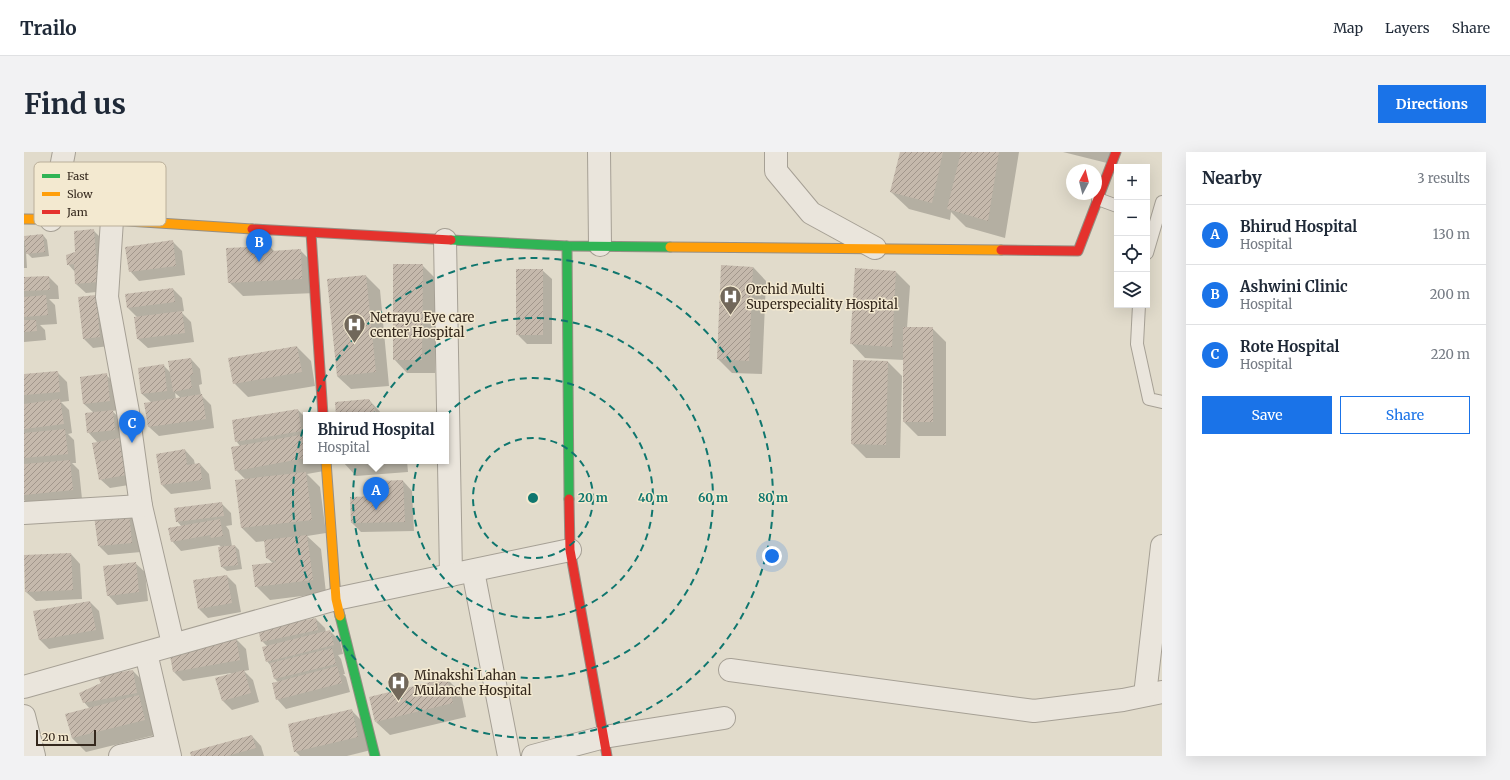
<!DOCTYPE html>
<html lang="en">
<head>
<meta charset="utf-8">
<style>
	:root { --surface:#fff; --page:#f2f2f3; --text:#1f2937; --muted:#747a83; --line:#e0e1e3; --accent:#1a73e8 }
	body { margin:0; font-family:Merriweather,serif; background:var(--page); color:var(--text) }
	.controls { position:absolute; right:12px; top:12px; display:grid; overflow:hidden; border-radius:0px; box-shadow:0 4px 16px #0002 }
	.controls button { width:36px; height:36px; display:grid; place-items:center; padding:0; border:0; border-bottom:1px solid var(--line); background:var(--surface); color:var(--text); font:20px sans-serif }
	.compass { position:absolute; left:1042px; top:12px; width:36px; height:36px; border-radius:50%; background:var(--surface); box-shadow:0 4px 16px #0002; rotate:7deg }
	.scale { position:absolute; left:12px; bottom:10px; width:60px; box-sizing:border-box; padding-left:4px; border:2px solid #34281d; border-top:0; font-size:11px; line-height:14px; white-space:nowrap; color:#34281d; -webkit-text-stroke:3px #f3e9d0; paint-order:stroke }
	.you { position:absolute; left:748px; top:404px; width:14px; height:14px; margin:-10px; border:3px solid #fff; border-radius:50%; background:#1a73e8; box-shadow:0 0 0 6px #1a73e833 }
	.badge { display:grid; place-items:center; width:26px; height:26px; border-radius:50%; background:var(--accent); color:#fff; font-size:13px; font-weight:700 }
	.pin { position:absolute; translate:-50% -33px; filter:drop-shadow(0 1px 2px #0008) }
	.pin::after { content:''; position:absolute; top:21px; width:14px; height:12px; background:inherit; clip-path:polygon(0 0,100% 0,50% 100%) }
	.popup { position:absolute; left:279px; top:260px; width:146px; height:52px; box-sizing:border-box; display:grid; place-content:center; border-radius:0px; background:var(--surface); filter:drop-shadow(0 1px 3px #0005); font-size:13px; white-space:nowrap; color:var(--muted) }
	.popup b { font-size:15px; color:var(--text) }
	.popup::after { content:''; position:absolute; left:50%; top:100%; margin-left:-8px; border:8px solid transparent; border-top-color:var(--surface) }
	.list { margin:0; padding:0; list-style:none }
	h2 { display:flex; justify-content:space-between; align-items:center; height:52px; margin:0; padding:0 16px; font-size:17px }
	h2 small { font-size:13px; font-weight:400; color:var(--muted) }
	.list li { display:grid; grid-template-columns:26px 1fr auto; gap:12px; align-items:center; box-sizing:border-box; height:60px; padding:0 16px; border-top:1px solid var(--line) }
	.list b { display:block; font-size:15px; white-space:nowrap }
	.list p { margin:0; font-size:13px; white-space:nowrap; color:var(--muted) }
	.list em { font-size:13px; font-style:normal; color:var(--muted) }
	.actions { display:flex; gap:8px; padding:12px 16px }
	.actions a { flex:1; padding:9px 0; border:1px solid var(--accent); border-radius:0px; text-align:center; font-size:14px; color:var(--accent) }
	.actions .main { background:var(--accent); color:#fff }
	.icon { flex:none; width:22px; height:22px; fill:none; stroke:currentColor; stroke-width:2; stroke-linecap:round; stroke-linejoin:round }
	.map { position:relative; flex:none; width:1138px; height:604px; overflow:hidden; border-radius:0px }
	header { display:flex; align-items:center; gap:24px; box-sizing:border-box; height:56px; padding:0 20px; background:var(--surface); border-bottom:1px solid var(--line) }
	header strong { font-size:19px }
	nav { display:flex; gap:22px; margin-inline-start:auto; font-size:14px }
	.intro { display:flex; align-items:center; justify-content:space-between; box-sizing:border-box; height:96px; padding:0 24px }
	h1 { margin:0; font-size:28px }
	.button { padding:10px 18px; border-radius:0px; background:var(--accent); color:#fff; font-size:14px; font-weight:700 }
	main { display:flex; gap:24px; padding:0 24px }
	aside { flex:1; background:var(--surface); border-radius:0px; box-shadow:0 4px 16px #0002 }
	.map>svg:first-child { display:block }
</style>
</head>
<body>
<header>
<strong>Trailo</strong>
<nav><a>Map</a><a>Layers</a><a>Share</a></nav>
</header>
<div class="intro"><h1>Find us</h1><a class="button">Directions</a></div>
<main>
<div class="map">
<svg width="1138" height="604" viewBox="0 0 1138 604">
	<defs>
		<pattern id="building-hatch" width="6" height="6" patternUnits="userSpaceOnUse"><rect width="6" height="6" fill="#c5b9ac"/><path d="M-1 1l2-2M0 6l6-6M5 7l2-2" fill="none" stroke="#a1968b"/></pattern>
	</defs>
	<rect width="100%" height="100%" fill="#e1dbcb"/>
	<g fill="#0003" fill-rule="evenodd">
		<path d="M877,0H995L981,86L942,75L927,60L926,68L885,57L867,40Z"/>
		<path d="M1039,0H1089L1087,12Z"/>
		<path d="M69,78L79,88L83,139L62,141L52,132L51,120L44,112Z"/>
		<path d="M19,83L23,88L25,104L8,106L2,100L3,116H0V88L2,90Z"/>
		<path d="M149,90L158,99L161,123L115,129L106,119Z"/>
		<path d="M246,95L251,100L276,98L290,112L292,141L219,144L205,130Z"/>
		<path d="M398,113L412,127L411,221H383L370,207Z"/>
		<path d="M729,115L742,129L738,222L708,221L694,207Z"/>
		<path d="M518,118L528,127V192H503L493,182Z"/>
		<path d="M872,120L886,134L883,176H908L922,190V284H894L880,270V208L841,206L828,192Z"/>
		<path d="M342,124L356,138L365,234L327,237L313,224Z"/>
		<path d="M25,125L34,134L35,147H25L31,153L33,172L16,173L21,178L22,188L0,190V126Z"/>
		<path d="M149,137L158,146L160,159L157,160L167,170L170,190L124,196L114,187L111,166H114L104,156L103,143Z"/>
		<path d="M72,144L85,194L69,196L60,187Z"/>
		<path d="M273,195L287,209L291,234L224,245L210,231Z"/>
		<path d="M167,207L176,217L178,232L175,233L177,243L187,253L190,276L135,284L125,275L122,252L128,251L118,242L140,214L147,221ZM151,241L157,246L152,247Z"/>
		<path d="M864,210L878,224L876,306H842L828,292Z"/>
		<path d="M33,220L43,230L45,249L37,250L45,258L48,281L44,282L50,288L52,311H48L55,318L58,347L4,353L0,348V223Z"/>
		<path d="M82,223L92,232L95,258L88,259L98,268L100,287L95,288L104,297L111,332L86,336L76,327L74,291L64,280L70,261L60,252Z"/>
		<path d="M345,248L359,263H313Z"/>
		<path d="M274,258L282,266V309H298L300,319L283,322L296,335L302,381L283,384L297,397L302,441L246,448L232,434L249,411L243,406L241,389L232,390L218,376L212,329L222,328L212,318L217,295L212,289Z"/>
		<path d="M161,298L170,308L171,313L176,312L185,322L187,337L147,342L138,333Z"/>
		<path d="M318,309H383L384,320L332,324Z"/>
		<path d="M379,329L388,339L390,379L337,380L328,371Z"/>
		<path d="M197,351L207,361L208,373L202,374L205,378L208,394H211L215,398L218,417L203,419L198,415V396L195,393L157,399L148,389L158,375L153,369Z"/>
		<path d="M104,361L114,370L117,400L84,403L75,394Z"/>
		<path d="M47,402L56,412L58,447L12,449L2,440Z"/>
		<path d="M111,411L121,420L124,449L93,453L84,443Z"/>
		<path d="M203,424L212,433L217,460L184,466L175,457Z"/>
		<path d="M66,450L75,459L80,487L25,497L16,488L11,460Z"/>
		<path d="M292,467L301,476L302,480L306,479L316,489L319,502L314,503L317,507L321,522H319L322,525L326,540L262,557L253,547L254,530L251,527L247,514L243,509L244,495L238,489Z"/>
		<path d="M212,487L222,497L225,518L220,519L229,528L235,550L208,558L198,548L207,521L159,529L150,520Z"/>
		<path d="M109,519L118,528L122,550H121L129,558L135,582L62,600L48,586L43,562L66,557L60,550Z"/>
		<path d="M423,527L437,541L442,565L366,583L352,570Z"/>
		<path d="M327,558L341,572L347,598L323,604H276L271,599Z"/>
		<path d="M228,584L237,594L240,604H168Z"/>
	</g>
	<g fill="url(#building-hatch)">
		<path d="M876,0H919L908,51L866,40Z"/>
		<path d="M937,0H975L964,69L923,57Z"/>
		<path d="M70,77L74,130L51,132L50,112L43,113L42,103L51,100L50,79Z"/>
		<path d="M19,82L21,100L2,102L0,84Z"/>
		<path d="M149,88L152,114L105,120L101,95Z"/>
		<path d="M246,94L247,99L277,97L278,127L204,131L202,96Z"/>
		<path d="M369,112H399L398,208H369Z"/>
		<path d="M697,113L729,115L725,209L693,207Z"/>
		<path d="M831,116L872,119L868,195L826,192Z"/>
		<rect x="492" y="117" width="27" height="66"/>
		<path d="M342,123L352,220L313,224L303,127Z"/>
		<path d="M25,124L26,138L0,139V125Z"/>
		<path d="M149,136L151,150L103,156L101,142Z"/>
		<path d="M22,143L24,163L0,165V145Z"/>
		<path d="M72,143L76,185L59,187L54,145Z"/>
		<path d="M158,159L161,181L113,187L110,165Z"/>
		<path d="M0,168H12L13,179L0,180Z"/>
		<rect x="879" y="175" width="30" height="95"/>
		<path d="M273,194L278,220L209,232L204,206Z"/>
		<path d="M167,206L169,222L166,224L168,236L149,240L144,209Z"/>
		<path d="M829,208L864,209L862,293L827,292Z"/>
		<path d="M140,212L143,239L117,242L114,216Z"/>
		<path d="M34,219L36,240L0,243V222Z"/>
		<path d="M83,221L86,249L59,252L56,225Z"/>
		<path d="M178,242L182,267L124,275L120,251Z"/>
		<path d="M36,247L40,272L0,277V252Z"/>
		<path d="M345,247L354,263H312L311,250Z"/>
		<path d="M274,257L278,279L211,290L208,268Z"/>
		<path d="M89,258L91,278L63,281L61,261Z"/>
		<path d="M41,277L44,302L0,306V281Z"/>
		<path d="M282,282V306L211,319L207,295Z"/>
		<path d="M95,286L102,323L75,328L68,291Z"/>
		<path d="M161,297L163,313L176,311L178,328L137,333L132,302Z"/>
		<path d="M46,308L49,338L0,343V312Z"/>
		<path d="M282,320L288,368L217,376L211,328Z"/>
		<path d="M379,328L381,370L327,371L326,345L356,344L355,329Z"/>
		<path d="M198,350L200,364L152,370L150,356Z"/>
		<path d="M105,360L108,391L74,394L70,364Z"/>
		<path d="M196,367L199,384L187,386L186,383L147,390L144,376Z"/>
		<path d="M283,383L289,428L231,435L228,413L253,410L242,406L240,388Z"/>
		<path d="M211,393L214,413L197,415L194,395Z"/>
		<path d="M47,401L49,438L1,440L0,403Z"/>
		<path d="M112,410L115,440L83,444L79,414Z"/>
		<path d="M203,423L208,451L174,457L169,428Z"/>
		<path d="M66,449L72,478L15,488L9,459Z"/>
		<path d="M292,466L294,478L237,490L234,477Z"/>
		<path d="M306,478L310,493L242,510L238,495Z"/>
		<path d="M212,486L216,508L149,520L145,498Z"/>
		<path d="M308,496L312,512L250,527L246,511Z"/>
		<path d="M313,514L318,531L252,548L248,531Z"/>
		<path d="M109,518L113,541L59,551L55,541L77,531L73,524Z"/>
		<path d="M220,518L227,541L198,549L191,526Z"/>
		<path d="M423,526L429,551L351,570L345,545Z"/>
		<path d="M115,543L121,568L48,586L41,562Z"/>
		<path d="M328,557L334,585L270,600L264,572Z"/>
		<path d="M228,583L232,596L203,604H167L166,600Z"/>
	</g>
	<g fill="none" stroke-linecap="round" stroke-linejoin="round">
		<defs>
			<g id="lane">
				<path d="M1074,47L1093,54"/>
				<path d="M1123,101L1138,50"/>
				<path d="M1115,153L1113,192L1125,247L1138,250"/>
			</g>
			<g id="street">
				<path d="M575,0L576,93"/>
				<path d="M752,0V19L787,61L851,96"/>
				<path d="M27,68L40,0"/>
				<path d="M88,68L83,145L104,260L117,354L149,492"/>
				<path d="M421,88L427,423"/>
				<path d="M0,361L117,354"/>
				<path d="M449,419L485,604"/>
				<path d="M122,501L146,604"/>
				<path d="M706,518L1010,559L1099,548L1138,540"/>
				<path d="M0,535L312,447L546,398"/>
				<path d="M1121,543L1138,394"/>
				<path d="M0,564L10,604"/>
				<path d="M96,604L143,593"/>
				<path d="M509,604L580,585L700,566"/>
			</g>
			<g id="fast">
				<path d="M427,88L543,94L646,95"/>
				<path d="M543,94L545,347"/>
				<path d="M316,464L351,604"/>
			</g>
			<g id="slow">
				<path d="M0,67L88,68L228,77"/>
				<path d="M646,95L977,98"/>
				<path d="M302,309L312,447L316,464"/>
			</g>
			<g id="jam">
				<path d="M228,77L427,88"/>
				<path d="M287,81L299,263"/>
				<path d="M977,98L1054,99L1092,0"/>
				<path d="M545,347L546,398L583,604"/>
			</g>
		</defs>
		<use href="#lane" stroke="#a6a095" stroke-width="14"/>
		<use href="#street" stroke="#a6a095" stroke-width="24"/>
		<use href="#fast" stroke="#968f84" stroke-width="11"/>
		<use href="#slow" stroke="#968f84" stroke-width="11"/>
		<use href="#jam" stroke="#968f84" stroke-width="11"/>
		<use href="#lane" stroke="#eae5dc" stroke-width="12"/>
		<use href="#street" stroke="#eae5dc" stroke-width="22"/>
		<use href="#fast" stroke="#30b455" stroke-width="9"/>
		<use href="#slow" stroke="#ff9f0a" stroke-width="9"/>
		<use href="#jam" stroke="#e5322d" stroke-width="9"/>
	</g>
	<g fill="none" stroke="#0f766e" stroke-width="2" stroke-dasharray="7 5">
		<circle cx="509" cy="346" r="60"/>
		<circle cx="509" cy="346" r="120"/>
		<circle cx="509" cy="346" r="180"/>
		<circle cx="509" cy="346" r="240"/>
	</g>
	<defs>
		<symbol id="hospital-pin" viewBox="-11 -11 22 30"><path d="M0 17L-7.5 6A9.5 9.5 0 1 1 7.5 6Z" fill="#71675a" stroke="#f3e9d0"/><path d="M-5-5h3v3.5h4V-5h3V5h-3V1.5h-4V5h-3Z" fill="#fff"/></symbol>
	</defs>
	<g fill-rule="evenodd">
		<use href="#hospital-pin" x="694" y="132" width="25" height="34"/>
		<use href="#hospital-pin" x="318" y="160" width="25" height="34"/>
		<use href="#hospital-pin" x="362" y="518" width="25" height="34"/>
	</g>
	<g text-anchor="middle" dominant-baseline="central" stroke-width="3" stroke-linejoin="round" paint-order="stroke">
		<g font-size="13" fill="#34281d" stroke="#f3e9d0" text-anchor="start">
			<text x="722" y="137">Orchid Multi<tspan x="722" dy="15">Superspeciality Hospital</tspan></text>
			<text x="346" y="165">Netrayu Eye care<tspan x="346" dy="15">center Hospital</tspan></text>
			<text x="390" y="523">Minakshi Lahan<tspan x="390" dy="15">Mulanche Hospital</tspan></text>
		</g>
	</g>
	<rect x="10" y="10" width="132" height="64" rx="6" fill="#f3e9d0" stroke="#baaf9a" stroke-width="1"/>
	<rect x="18" y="22" width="18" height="4" fill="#30b455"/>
	<rect x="18" y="40" width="18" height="4" fill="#ff9f0a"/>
	<rect x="18" y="58" width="18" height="4" fill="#e5322d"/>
	<g font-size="11" fill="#34281d">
		<text x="43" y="28">Fast</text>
		<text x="43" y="46">Slow</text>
		<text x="43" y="64">Jam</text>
	</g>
	<circle cx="509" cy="346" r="6" fill="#0f766e" stroke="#f3e9d0" stroke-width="2"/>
	<g font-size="12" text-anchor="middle" font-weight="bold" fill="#0f766e" stroke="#f3e9d0" stroke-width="3" stroke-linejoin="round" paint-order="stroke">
		<text x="569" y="350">20 m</text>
		<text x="629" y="350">40 m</text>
		<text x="689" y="350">60 m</text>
		<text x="749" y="350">80 m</text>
	</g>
</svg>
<div class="controls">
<button>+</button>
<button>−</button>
<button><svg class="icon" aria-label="locate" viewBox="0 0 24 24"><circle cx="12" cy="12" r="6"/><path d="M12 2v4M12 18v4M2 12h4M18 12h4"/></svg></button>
<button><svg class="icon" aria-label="layers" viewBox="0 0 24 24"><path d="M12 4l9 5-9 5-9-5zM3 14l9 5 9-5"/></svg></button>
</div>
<svg class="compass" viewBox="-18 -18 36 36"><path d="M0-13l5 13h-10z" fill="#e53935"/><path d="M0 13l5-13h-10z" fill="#747a83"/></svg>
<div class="scale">20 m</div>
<div class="you"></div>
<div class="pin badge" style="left:352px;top:358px">A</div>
<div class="popup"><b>Bhirud Hospital</b>Hospital</div>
<div class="pin badge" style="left:235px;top:110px">B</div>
<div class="pin badge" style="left:108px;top:291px">C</div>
</div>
<aside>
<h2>Nearby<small>3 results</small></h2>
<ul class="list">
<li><span class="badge">A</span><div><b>Bhirud Hospital</b><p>Hospital</p></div><em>130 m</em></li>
<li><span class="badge">B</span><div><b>Ashwini Clinic</b><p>Hospital</p></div><em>200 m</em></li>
<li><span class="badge">C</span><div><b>Rote Hospital</b><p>Hospital</p></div><em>220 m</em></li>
</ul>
<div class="actions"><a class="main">Save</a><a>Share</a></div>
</aside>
</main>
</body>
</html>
